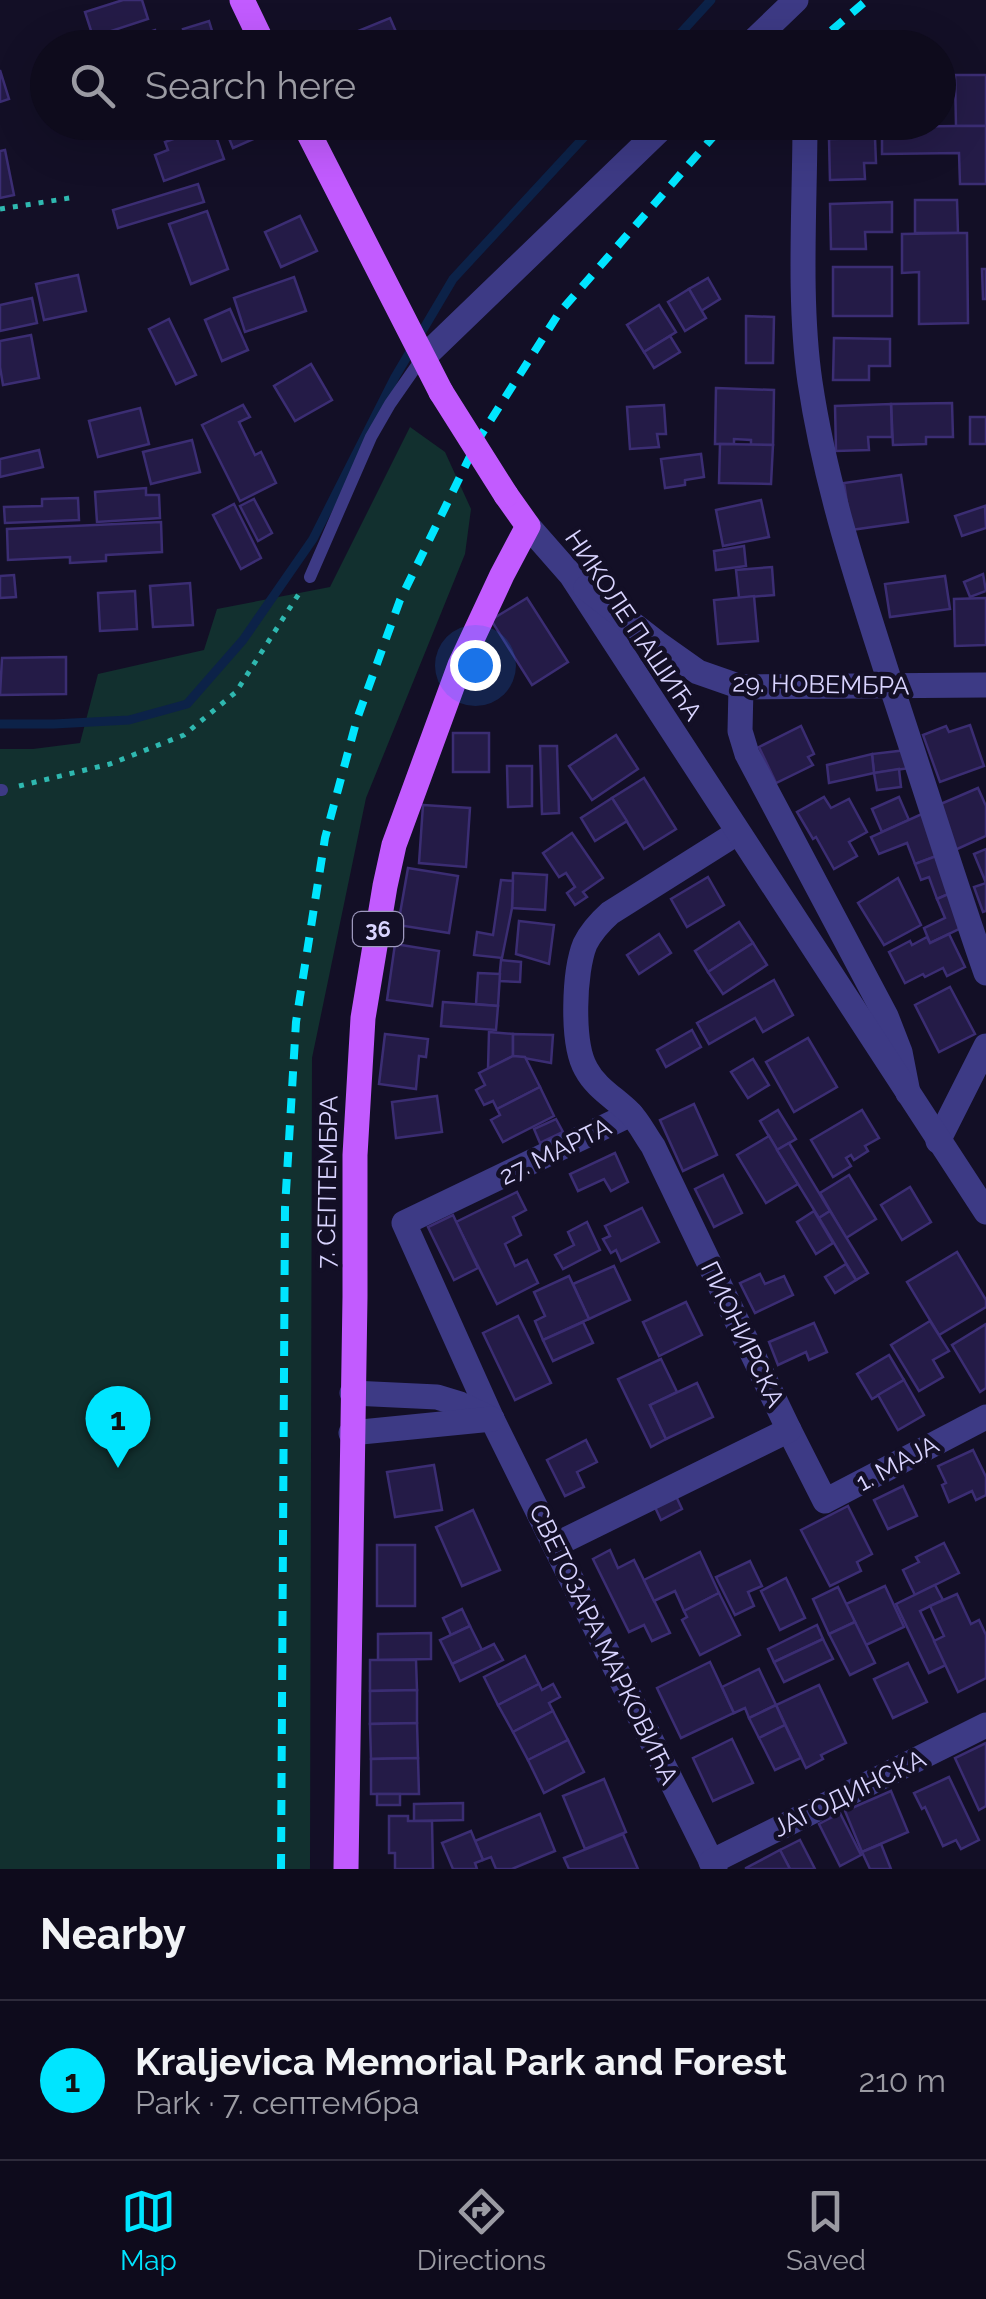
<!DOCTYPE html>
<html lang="en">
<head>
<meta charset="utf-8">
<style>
	:root { --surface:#0e0b1c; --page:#1c1929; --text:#f1f3f6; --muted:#9b9ba3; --line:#2e2b3b; --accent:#00e5ff }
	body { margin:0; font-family:Raleway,sans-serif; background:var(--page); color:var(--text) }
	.you { position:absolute; left:475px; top:665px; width:35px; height:35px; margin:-25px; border:8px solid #fff; border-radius:50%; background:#1a73e8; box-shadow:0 0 0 15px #1a73e833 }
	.badge { display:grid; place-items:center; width:65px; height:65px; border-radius:50%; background:var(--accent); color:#111; font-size:32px; font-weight:700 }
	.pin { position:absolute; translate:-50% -82px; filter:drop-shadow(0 2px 5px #0008) }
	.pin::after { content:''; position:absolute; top:52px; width:35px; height:30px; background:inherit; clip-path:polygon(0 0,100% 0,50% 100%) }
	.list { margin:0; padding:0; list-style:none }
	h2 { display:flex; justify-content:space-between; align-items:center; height:130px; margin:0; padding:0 40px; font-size:42px }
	h2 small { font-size:32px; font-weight:400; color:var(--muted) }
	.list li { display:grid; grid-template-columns:65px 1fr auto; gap:30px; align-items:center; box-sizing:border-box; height:160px; padding:0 40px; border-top:2px solid var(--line) }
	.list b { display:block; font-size:38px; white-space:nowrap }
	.list p { margin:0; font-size:32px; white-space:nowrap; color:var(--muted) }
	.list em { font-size:32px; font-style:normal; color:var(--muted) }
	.icon { flex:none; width:55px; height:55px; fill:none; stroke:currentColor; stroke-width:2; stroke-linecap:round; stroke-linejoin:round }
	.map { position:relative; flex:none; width:986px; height:1869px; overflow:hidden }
	.search { position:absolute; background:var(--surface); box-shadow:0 10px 40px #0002; left:30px; right:30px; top:30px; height:110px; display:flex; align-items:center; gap:25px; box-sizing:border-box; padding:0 35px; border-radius:55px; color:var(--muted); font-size:38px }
	.sheet { height:290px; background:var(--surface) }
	nav { display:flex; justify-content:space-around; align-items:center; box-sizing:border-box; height:140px; border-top:2px solid var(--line); background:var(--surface); font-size:28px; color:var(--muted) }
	nav a { display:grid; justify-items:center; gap:5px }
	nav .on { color:var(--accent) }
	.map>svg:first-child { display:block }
</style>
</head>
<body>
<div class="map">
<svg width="986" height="1869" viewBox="0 0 986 1869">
	<rect width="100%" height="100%" fill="#130f26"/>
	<path fill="#12302f" d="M410,427L445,452L471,509L465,554L366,798L312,1058L310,1869H0V749H33L80,743L98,674L204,650L217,609L330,587Z"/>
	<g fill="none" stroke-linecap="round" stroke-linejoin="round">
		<g stroke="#0c2248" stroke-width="9">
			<path d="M667,48L711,0"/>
			<path d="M0,724H54L129,720L187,704L243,640L313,539L395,377L453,279L598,122"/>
		</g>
	</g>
	<g fill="#241b47" stroke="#3b2d73" stroke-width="2.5">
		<path d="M123,0H142L148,19L93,37L85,12Z"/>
		<path d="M390,18L403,48H351L346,36Z"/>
		<path d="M209,21L213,34L187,43L183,29Z"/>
		<path d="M155,30L161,48H118L116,43Z"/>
		<path d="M0,70L9,99L0,102Z"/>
		<path d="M955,75H986V126H956Z"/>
		<path d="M245,122H260L265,134L233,148L226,131Z"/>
		<path d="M212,125L224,159L164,181L155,155L168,150L165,142Z"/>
		<path d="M956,126H986V184H960L959,153L882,154V127Z"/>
		<path d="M875,138L876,163H864L865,179L830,180L829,139Z"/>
		<path d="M5,150L14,195L0,198V151Z"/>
		<path d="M198,184L204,202L118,228L113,210Z"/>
		<path d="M915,200H957L958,233H915Z"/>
		<path d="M892,202V232H865L866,249H831L830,204Z"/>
		<path d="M207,211L228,269L191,284L169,224Z"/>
		<path d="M300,216L317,251L281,267L265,232Z"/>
		<path d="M958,233H967L968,323L919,324V272L902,273V234Z"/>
		<rect x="833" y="267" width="59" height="49"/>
		<path d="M982,269H986V299H983Z"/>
		<path d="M78,275L86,311L44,320L36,284Z"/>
		<path d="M294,277L306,311L245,332L234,298Z"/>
		<path d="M708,278L720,299L701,311L689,289Z"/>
		<path d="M689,289L706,318L685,331L668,302Z"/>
		<path d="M32,298L37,323L0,331V305Z"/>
		<path d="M659,305L676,332L644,352L627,325Z"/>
		<path d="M230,309L248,350L222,361L205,320Z"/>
		<path d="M746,316L774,317L773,363H746Z"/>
		<path d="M169,319L196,375L176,384L149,329Z"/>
		<path d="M31,335L39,378L3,385L0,367V341Z"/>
		<path d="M670,336L680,352L654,368L644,352Z"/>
		<path d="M834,338L890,339V366H869V380H833Z"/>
		<path d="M311,364L332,400L295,421L274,386Z"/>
		<path d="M716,388L774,390L773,445H751V440L734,439V444H715Z"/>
		<path d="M952,403L953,437H926V444L893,445L891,404Z"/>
		<path d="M891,404L892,437H868L869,450L836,451L835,406Z"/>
		<path d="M243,405L250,417L239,422L255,455L261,452L276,483L240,501L202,425Z"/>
		<path d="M664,405L666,434H657L659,447L630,449L627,407Z"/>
		<path d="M140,408L149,444L98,457L89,421Z"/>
		<rect x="970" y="417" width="16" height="27"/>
		<path d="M192,440L200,472L151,484L143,452Z"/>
		<path d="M720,444L773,445L771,484L719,483Z"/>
		<path d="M39,450L43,467L0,477V459Z"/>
		<path d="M701,454L704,477L685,480V485L665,488L661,459Z"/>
		<path d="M901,475L908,522L851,530L844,483Z"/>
		<path d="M146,488V495H159L160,518L97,522L95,492Z"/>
		<path d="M78,498L79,520L5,523L4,507L42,506V499Z"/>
		<path d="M254,499L272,533L258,541L240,506Z"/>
		<path d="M761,500L769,537L723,546L716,510Z"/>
		<path d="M234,504L261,558L241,569L213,515Z"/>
		<path d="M985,506L986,528L962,536L955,516Z"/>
		<path d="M161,522L162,552L106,555V561L70,563V557L8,560L7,529Z"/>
		<path d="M744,546L746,566L716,570L714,551Z"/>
		<path d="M772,567L774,595L739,598L736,570Z"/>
		<path d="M983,574L986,591L970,597L964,582Z"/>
		<path d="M14,575L16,597L0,598V576Z"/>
		<path d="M945,576L950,609L890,617L885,584Z"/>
		<path d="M190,583L193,625L153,627L150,586Z"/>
		<path d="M135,591L137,629L100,631L98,593Z"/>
		<path d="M754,596L758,641L718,644L714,600Z"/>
		<path d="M527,598L568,662L532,685L491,620Z"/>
		<path d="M986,598V645L955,646L954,599Z"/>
		<path d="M66,657V694L0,695L2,658Z"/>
		<path d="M970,725L984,766L940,782L923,735L946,726L949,732Z"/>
		<path d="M801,726L814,754L808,757L813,765L776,783L759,747Z"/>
		<rect x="453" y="733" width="36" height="39"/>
		<path d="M616,735L638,769L592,800L569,766Z"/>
		<path d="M540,746H557L559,813L542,814Z"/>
		<path d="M907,750L910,768L874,773L872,754Z"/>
		<path d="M872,754L874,773L829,783L827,765Z"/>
		<path d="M507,766H532V806L508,807Z"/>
		<path d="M899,769L901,787L877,790L874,773Z"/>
		<path d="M644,778L676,829L644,849L612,798Z"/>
		<path d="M978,788L986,806V836L955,850L936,806Z"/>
		<path d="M824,797L831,808L849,799L867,832L849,842L857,856L834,869L816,837L813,839L797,812Z"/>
		<path d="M899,797L909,820L882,832L872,809Z"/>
		<path d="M612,798L627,821L595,841L581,818Z"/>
		<path d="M423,805L470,808L466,867L419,863Z"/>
		<path d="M924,813L939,855L915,864L907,843L879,854L871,837Z"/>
		<path d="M572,833L603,878L583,892L587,897L575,905L567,893L575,887L566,873L559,877L543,853Z"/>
		<path d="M986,849V883L974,854Z"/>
		<path d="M939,855L953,892L937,899L929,877L921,880L915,864Z"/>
		<path d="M408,868L458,876L449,933L398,925Z"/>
		<path d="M513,873L547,875L545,910L512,908Z"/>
		<path d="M708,877L724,905L687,927L671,899Z"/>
		<path d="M898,878L921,925L884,945L858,903Z"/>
		<path d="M501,880L513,881L512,908L502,958L474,955L477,932L493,935Z"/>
		<path d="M986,883V911L983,912L974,887Z"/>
		<path d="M953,892L965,926L930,943L924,928L945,918L937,899Z"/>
		<path d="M519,921L554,925L549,964L516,954Z"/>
		<path d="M739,922L753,943L708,972L695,951Z"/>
		<path d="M659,934L671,953L639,974L627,955Z"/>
		<path d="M949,934L965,967L947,976L943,968L925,977L923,974L905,983L889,952L910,941L912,945L927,937L930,943Z"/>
		<path d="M753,943L767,965L723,994L708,972Z"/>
		<path d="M395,944L439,951L432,1006L387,1000Z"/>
		<path d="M501,960L521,962L520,982L499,981Z"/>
		<path d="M478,973L500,974L498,1006L476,1004Z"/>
		<path d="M774,980L793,1015L763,1032L755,1018L709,1044L697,1023Z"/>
		<path d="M950,987L975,1034L939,1052L915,1005Z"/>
		<path d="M443,1002L498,1006L496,1030L441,1026Z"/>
		<path d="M692,1030L701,1047L666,1067L657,1050Z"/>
		<path d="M489,1032L513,1034V1056L488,1069Z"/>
		<path d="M385,1034L428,1039L426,1057L419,1056L416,1089L379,1084Z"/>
		<path d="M513,1034L553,1035L551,1063L513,1056Z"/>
		<path d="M808,1038L837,1087L794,1112L766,1062Z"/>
		<path d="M513,1056L525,1057L540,1087L497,1109L493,1101L484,1105L476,1090L485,1085L479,1073Z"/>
		<path d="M753,1059L769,1085L748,1098L731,1072Z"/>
		<path d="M540,1087L554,1116L503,1142L491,1120L500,1115L497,1109Z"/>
		<path d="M437,1096L442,1132L396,1138L392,1102Z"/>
		<path d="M694,1104L717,1155L683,1171L660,1120Z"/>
		<path d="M778,1110L796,1139L777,1150L760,1121Z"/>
		<path d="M862,1110L879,1138L865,1146L868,1151L854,1160L851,1155L846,1158L851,1166L833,1177L811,1140Z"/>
		<path d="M556,1119L563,1132L540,1143L534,1129Z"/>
		<path d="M769,1136L798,1184L766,1203L737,1155Z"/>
		<path d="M789,1143L830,1211L819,1218L777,1150Z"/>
		<path d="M615,1153L628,1182L611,1191L604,1179L578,1191L570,1174Z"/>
		<path d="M723,1175L742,1213L714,1227L695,1189Z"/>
		<path d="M849,1175L876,1219L846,1238L820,1193Z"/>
		<path d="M910,1187L931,1222L902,1240L881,1205Z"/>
		<path d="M517,1192L526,1210L513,1217L521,1235L505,1244L515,1266L527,1260L538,1283L497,1304L456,1222Z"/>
		<path d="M642,1208L659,1242L621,1261L616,1250L611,1253L603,1239L610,1236L605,1226Z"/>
		<path d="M814,1211L833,1243L816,1254L797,1222Z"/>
		<path d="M830,1211L868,1273L856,1280L819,1218Z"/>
		<path d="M453,1215L478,1268L454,1280L428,1227Z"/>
		<path d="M587,1222L600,1250L563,1269L555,1255L574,1245L568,1232Z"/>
		<path d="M957,1252L986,1300V1307L939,1335L907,1282Z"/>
		<path d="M846,1264L856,1280L835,1293L825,1277Z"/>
		<path d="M614,1266L630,1300L589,1319L573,1284Z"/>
		<path d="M760,1274L765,1284L784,1276L793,1295L755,1313L740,1283Z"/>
		<path d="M569,1276L589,1319L543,1340L535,1321L545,1316L534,1292Z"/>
		<path d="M686,1302L702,1335L659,1356L643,1322Z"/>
		<path d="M518,1316L551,1383L515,1400L483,1333Z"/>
		<path d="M930,1321L949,1351L933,1360L943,1377L919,1391L891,1345Z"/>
		<path d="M583,1322L593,1343L553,1361L543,1340Z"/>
		<path d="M814,1323L827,1352L809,1360L806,1352L778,1365L769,1342Z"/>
		<path d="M986,1324V1388L980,1392L952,1345Z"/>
		<path d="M889,1355L904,1380L872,1399L857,1374Z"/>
		<path d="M661,1359L677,1392L650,1405L666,1439L651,1447L618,1379Z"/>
		<path d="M904,1380L924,1415L898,1430L878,1395Z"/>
		<path d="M697,1383L713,1417L666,1439L650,1405Z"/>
		<path d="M586,1440L597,1462L577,1472L584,1487L565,1496L547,1460Z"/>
		<path d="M973,1450L986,1477V1495L976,1500L972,1491L949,1502L942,1485L946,1483L938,1466Z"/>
		<path d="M434,1465L442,1510L395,1517L387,1472Z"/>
		<path d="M903,1486L917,1516L888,1529L874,1500Z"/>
		<path d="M675,1494L682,1509L661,1520L654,1505Z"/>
		<path d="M848,1506L872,1554L857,1562L861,1571L830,1586L801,1530Z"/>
		<path d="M473,1510L500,1570L462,1586L436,1527Z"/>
		<path d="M944,1543L959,1573L915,1595L903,1570L919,1562L916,1557Z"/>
		<rect x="377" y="1545" width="38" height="61"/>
		<path d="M610,1550L618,1568L634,1560L670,1633L652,1641L644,1625L629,1632L593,1559Z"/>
		<path d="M700,1552L719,1593L684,1611L675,1591L654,1601L644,1580Z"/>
		<path d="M750,1561L762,1586L748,1592L754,1606L735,1615L716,1577Z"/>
		<path d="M786,1578L805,1618L780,1630L761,1591Z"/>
		<path d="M935,1585L943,1600L920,1611L946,1665L929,1673L896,1604Z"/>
		<path d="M885,1586L904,1627L866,1645L846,1604Z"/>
		<path d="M838,1587L855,1622L829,1634L813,1599Z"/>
		<path d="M719,1593L740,1635L700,1655L682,1620L687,1617L684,1611Z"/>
		<path d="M957,1594L971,1624L979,1620L986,1635V1678L958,1692L934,1641L944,1636L930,1606Z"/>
		<path d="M462,1609L470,1626L451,1635L443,1618Z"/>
		<path d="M855,1622L875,1663L850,1675L829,1634Z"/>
		<path d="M817,1625L823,1639L774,1662L768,1649Z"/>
		<path d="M470,1626L482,1650L452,1664L440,1640Z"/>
		<path d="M431,1633V1659L378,1660V1634Z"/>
		<path d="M823,1639L833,1659L784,1682L774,1662Z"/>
		<path d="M494,1644L503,1660L460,1681L452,1664Z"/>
		<path d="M525,1656L539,1684L498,1705L484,1677Z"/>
		<path d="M370,1660H416L417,1690L370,1691Z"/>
		<path d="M710,1662L734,1713L681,1738L657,1688Z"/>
		<path d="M908,1663L927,1702L893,1718L874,1679Z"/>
		<path d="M759,1669L776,1705L749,1718L745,1708L734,1713L722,1687Z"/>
		<path d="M539,1684L542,1690L553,1684L560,1697L549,1703L553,1711L513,1732L498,1705Z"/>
		<path d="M819,1685L846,1743L821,1755L823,1759L806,1768L776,1705Z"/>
		<path d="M417,1690V1723L370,1724V1691Z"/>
		<path d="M776,1705L785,1725L759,1738L749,1718Z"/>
		<path d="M553,1711L568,1740L528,1760L513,1732Z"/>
		<path d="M417,1723L418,1758L371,1759L370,1724Z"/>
		<path d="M785,1725L801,1758L775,1770L759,1738Z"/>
		<path d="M732,1739L753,1783L713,1801L693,1758Z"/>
		<path d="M568,1740L584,1772L544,1793L528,1760Z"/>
		<path d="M986,1743V1806L979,1810L955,1758Z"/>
		<path d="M418,1758L419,1794H371V1759Z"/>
		<path d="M949,1777L979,1840L961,1849L956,1840L943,1846L925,1807L922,1809L914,1793Z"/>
		<path d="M604,1779L626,1832L585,1849L563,1796Z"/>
		<path d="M891,1791L908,1832L862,1852L845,1811Z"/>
		<rect x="377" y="1794" width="23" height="11"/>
		<path d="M463,1803V1820L414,1821V1804Z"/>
		<path d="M840,1813L861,1855L840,1866L819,1824Z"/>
		<path d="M540,1814L555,1851L512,1869H496L491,1857L483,1860L475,1841Z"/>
		<path d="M389,1816H408V1821H432L433,1869H395V1853H389Z"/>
		<path d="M471,1831L483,1860L475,1863L477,1869H453L442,1843Z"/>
		<path d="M623,1834L638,1869H569L564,1858Z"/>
		<path d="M800,1840L815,1869H790L780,1850Z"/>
		<path d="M881,1844L891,1869H870L862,1852Z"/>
		<path d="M780,1850L790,1869H746V1868Z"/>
	</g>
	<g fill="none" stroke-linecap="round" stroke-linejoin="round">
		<g stroke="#2fb8b0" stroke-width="5" stroke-dasharray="5 8" stroke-linecap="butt">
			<path d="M0,209L76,197"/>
			<path d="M19,786L110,764L184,735L236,692L300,592"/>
		</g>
		<g stroke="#3d3a85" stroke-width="12">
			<path d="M310,577L371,437L390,404L422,358"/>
			<path d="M0,790H2"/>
		</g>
		<g stroke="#3d3a85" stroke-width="25">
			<path d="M746,48L796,0"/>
			<path d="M805,122C805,205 798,300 810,382C825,483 857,579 888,676C921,775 952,875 986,973"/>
			<path d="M423,358L668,122"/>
			<path d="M741,687L740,731L747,754L886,1016L900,1052L908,1093"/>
			<path d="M938,1141L986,1046"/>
			<path d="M492,1419L404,1223L631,1114"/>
			<path d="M789,1430L825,1501L986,1417"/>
			<path d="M555,1545L789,1430L653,1146C645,1135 639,1122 630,1113C615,1098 596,1088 586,1069C571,1043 574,971 585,944C591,932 600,922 610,913L737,833"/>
		</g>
		<g stroke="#3d3a85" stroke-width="25">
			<path d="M528,526L571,575L986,1212"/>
			<path d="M586,588L657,643L698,672L741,687L986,685"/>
			<path d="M352,1393L437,1397L460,1404L492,1419L715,1869"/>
			<path d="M351,1433L492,1419"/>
			<path d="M711,1862L986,1725"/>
		</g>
		<g stroke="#c25bff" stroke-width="25">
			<path d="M242,0L265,48"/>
			<path d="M303,122L441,392"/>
			<path d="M346,1869L355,1297V1155L363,1018L385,886L394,845L460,665L502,575L528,526L506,495"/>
		</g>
		<g stroke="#00e5ff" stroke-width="8" stroke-dasharray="15 12" stroke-linecap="butt">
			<path d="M811,48L867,0"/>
			<path d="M281,1869L285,1208L296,1022L325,838L357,719L400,600L478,440L559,313L726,122"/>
		</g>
		<path stroke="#c25bff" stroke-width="25" d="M441,392L506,495"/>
	</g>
	<g text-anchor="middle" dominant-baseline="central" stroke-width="9" stroke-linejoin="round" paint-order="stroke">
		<rect fill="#130f26" stroke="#9e99be" stroke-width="2.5" x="353" y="912" width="50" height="34" rx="8"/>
		<g font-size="22" font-weight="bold" fill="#d9d4ff">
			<text x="378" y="929">36</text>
		</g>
		<g font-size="25" fill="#d9d4ff" stroke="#130f26">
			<text transform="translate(634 625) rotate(56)">НИКОЛЕ ПАШИЋА</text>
			<text transform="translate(821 684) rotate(1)">29. НОВЕМБРА</text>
			<text transform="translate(555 1151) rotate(-26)">27. МАРТА</text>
			<text transform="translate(327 1182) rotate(-89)">7. СЕПТЕМБРА</text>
			<text transform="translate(743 1334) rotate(64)">ПИОНИРСКА</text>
			<text transform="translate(897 1463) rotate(-28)">1. МАЈА</text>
			<text transform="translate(604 1644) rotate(64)">СВЕТОЗАРА МАРКОВИЋА</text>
			<text transform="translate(849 1793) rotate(-26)">ЈАГОДИНСКА</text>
		</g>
	</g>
</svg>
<div class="you"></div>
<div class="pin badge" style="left:118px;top:1468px">1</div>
<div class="search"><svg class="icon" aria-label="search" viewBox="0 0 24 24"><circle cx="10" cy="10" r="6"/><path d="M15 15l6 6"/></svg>Search here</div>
</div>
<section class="sheet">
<h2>Nearby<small></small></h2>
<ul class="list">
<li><span class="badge">1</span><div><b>Kraljevica Memorial Park and Forest</b><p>Park · 7. септембра</p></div><em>210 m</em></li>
</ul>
</section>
<nav>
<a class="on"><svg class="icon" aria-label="map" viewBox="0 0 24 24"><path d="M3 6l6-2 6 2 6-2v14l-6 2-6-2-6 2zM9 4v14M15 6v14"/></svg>Map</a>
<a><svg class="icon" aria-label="directions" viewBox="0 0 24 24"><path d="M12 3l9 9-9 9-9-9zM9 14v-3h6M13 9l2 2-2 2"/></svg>Directions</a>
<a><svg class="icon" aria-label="saved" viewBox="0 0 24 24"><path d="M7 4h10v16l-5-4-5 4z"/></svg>Saved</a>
</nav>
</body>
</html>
